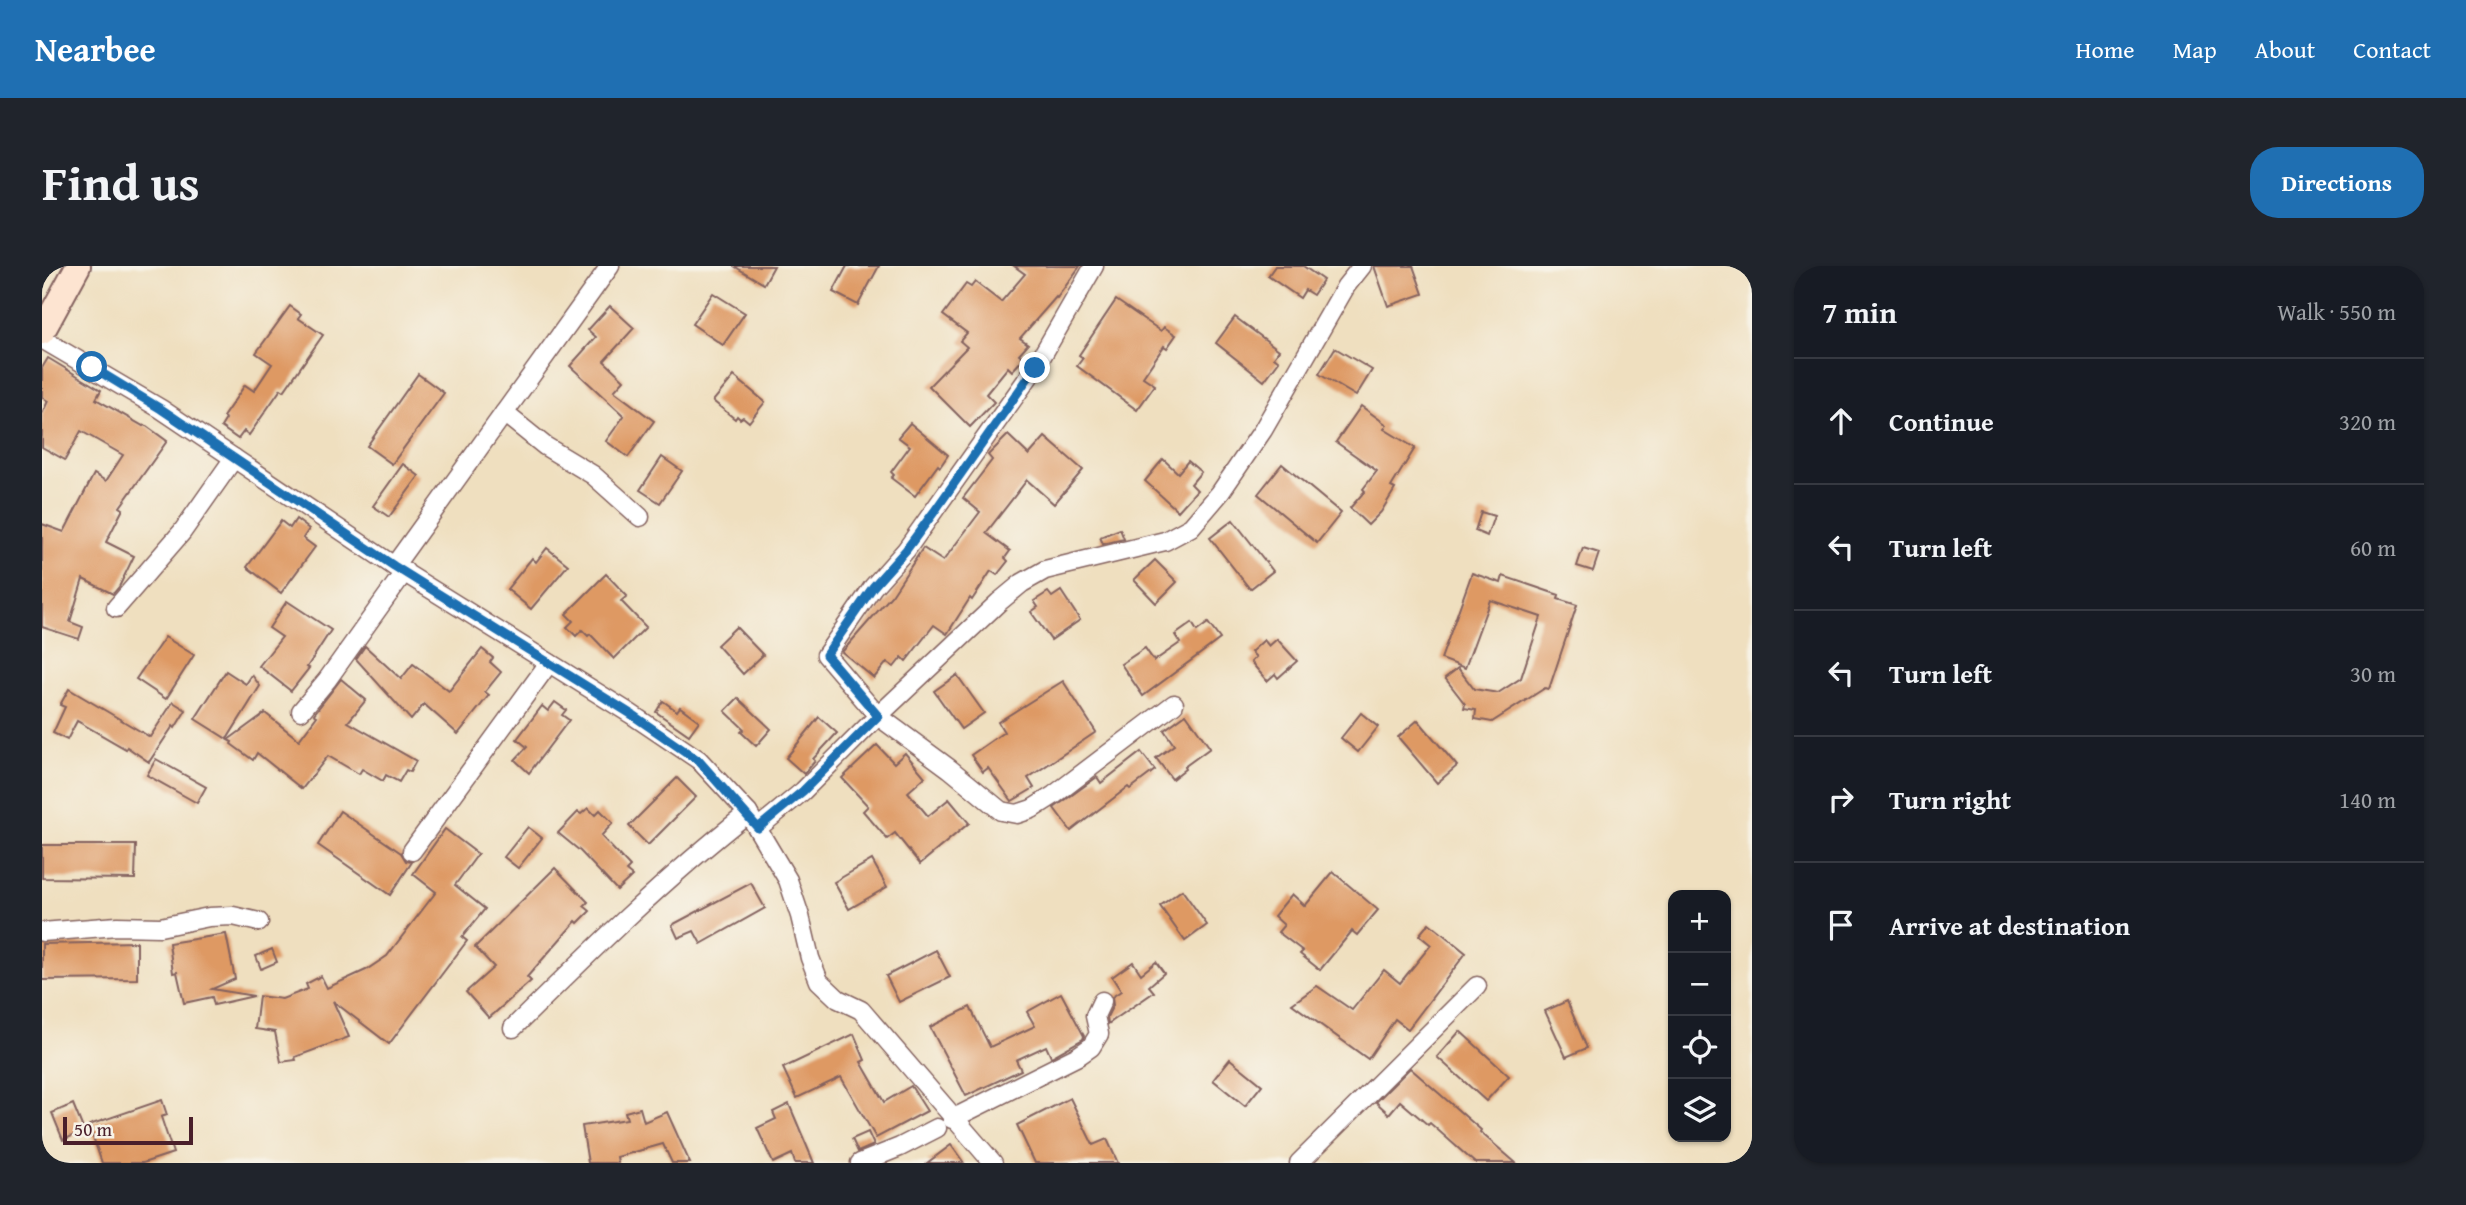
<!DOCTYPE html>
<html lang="en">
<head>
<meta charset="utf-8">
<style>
	:root { --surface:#171b24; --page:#20242c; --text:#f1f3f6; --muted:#9ea1a6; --line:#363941; --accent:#1f6fb2 }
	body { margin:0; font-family:"Gentium Book Plus",serif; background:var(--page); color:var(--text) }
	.controls { position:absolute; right:21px; bottom:21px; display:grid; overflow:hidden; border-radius:14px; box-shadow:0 2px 5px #0004 }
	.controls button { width:63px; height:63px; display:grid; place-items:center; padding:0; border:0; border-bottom:2px solid var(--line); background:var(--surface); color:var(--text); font:35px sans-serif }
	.scale { position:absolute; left:21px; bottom:18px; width:130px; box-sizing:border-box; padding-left:7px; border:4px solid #4a1f2b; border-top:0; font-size:19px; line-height:24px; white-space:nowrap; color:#4a1f2b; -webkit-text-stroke:5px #f7f3e8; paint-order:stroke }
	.stop { position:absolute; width:21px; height:21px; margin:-16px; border:5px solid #1f6fb2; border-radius:50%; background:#fff }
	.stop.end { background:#1f6fb2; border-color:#fff; box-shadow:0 2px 7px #0008 }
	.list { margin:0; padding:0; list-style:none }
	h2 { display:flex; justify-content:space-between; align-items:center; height:91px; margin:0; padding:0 28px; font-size:30px }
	h2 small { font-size:23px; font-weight:400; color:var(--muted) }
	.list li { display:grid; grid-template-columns:46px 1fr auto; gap:21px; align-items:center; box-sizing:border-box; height:126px; padding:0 28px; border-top:2px solid var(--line) }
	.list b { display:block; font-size:26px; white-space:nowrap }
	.list em { font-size:23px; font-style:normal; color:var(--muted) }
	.icon { flex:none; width:38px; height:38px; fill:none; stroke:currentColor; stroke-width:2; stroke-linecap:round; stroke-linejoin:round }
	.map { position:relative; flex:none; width:1710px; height:897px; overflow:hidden; border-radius:28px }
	header { display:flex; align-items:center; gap:42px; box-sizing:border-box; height:98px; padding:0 35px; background:var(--accent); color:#fff }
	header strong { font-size:33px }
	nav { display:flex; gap:38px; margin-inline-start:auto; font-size:24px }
	.intro { display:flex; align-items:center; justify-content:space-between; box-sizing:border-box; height:168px; padding:0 42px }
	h1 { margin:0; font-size:49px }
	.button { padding:18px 32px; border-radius:28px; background:var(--accent); color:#fff; font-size:24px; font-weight:700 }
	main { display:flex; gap:42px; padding:0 42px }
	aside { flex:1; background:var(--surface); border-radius:28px; box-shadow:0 2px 5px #0004 }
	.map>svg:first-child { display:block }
</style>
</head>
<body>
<header>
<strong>Nearbee</strong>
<nav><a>Home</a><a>Map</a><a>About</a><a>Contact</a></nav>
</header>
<div class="intro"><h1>Find us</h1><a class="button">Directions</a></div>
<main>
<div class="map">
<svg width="1710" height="897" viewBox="0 0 1710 897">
	<rect width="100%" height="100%" fill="#f7f3e8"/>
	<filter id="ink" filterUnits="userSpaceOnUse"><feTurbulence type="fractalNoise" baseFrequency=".0143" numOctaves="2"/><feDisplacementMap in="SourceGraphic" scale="14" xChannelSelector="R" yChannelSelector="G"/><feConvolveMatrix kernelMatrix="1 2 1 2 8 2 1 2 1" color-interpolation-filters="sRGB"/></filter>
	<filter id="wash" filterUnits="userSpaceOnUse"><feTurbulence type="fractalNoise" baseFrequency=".00686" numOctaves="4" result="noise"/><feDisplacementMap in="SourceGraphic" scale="28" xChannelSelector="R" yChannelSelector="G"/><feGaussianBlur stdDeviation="1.57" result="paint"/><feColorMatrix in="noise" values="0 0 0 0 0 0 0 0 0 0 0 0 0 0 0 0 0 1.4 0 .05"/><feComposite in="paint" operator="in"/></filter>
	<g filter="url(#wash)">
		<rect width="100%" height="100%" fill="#efdfbf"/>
		<g id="blocks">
			<g fill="#de9964">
				<path d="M692,0H732L722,18Z"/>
				<path d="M805,0H837L816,39L791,26Z"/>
				<path d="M972,0H1038L1015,32L1014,31L978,72L986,78L977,88L982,92L970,105L966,101L944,128L952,136L928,161L887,120L925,81L918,75L925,67L901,49L924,18L929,21L933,16L959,36L983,8Z"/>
				<path d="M1233,0H1261L1281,14L1271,29L1263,24L1258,32L1226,10Z"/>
				<path d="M1332,0H1371L1381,28L1346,40Z"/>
				<path d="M671,27L703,47L681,79L650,58Z"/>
				<path d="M1074,34L1119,65L1122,61L1134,69L1125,82L1122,80L1101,111L1113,119L1095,144L1035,100L1041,92L1037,89Z"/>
				<path d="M248,40L259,48L256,52L281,69L242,125L239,123L207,169L202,165L196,173L179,161L184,153L181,151L203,119L212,125L230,98L214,87Z"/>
				<path d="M568,40L592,62L562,95L582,114L572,125L612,155L586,191L564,175L582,150L528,100L554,71L546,64Z"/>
				<path d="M1193,51L1237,84L1232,91L1237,95L1222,115L1174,77Z"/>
				<path d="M1293,82L1330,104L1314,130L1277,108Z"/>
				<path d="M6,92L59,124L54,133L101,160L103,159L125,175L78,241L81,243L64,276L92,290L77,321L71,328L41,313L28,356L41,361L37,373L0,361V258L22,266L52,208L64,215L81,189L39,165L23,194L0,181V148L6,135L0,131V102Z"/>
				<path d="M376,108L402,127L350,198L325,180Z"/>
				<path d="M692,110L723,136L707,156L701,151L698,153L695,150L693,153L671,135Z"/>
				<path d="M1319,140L1345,159L1342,163L1373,182L1349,221L1353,223L1339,246L1326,259L1308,242L1323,225L1321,223L1335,205L1294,176Z"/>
				<path d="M868,157L906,189L898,201L896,199L873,230L849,212L852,209L849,206L868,180L856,171Z"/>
				<path d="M966,169L987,189L1003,171L1041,204L1012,238L985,214L944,267L968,285L963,292L966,295L955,309L949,305L930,334L928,332L905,368L892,359L864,395L860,391L852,401L845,396L832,412L800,386L850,329L881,282L901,295L938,246L921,232L950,194L946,189Z"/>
				<path d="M620,191L640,205L618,237L598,224Z"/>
				<path d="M1121,193L1136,207L1146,195L1159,206L1149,218L1155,224L1136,245L1103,215Z"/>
				<path d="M361,198L377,210L347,251L331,240Z"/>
				<path d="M1240,198L1299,247L1275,277L1216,228Z"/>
				<path d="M1439,246L1452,250L1445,270L1433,265Z"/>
				<path d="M254,253L267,263L261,272L273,281L239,327L205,301L239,255L248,262Z"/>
				<path d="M1191,254L1231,305L1208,323L1168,272Z"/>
				<path d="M1078,263L1082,273L1061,278L1058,271Z"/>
				<path d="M505,282L526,299L489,343L465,323L490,292L494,296Z"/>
				<path d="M1541,282L1557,287L1551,305L1535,300Z"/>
				<path d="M1113,294L1135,316L1114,337L1092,314Z"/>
				<path d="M1430,307L1459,317L1461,310L1517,329L1516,333L1535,339L1507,423L1503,422L1450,456L1433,453L1434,444L1422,442L1423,438L1403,412L1416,402L1432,423L1456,427L1479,412L1499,351L1448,334L1423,402L1399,393Z"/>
				<path d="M564,308L585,330L579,335L604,361L572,393L548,368L546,370L540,364L534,370L525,361L531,355L524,348Z"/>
				<path d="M1019,325L1038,354L1009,374L989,346L996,341L992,335L1006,326L1010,331Z"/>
				<path d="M245,335L289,364L265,401L267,402L249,425L217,400L240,371L227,362Z"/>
				<path d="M1150,357L1155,365L1166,357L1178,373L1101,430L1079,398L1103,382L1112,395L1138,377L1133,369Z"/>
				<path d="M694,361L721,389L701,408L675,379Z"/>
				<path d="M123,371L152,389L124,433L94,413Z"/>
				<path d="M1235,373L1255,395L1236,412L1233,408L1225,415L1209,396L1214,391L1209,386L1222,374L1227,380Z"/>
				<path d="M323,380L359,413L371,398L407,425L440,383L451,392L448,396L459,406L443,426L447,429L416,468L382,438L369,454L314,393Z"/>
				<path d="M184,405L204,418L210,409L218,420L185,473L153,453Z"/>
				<path d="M915,409L942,447L919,463L892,425Z"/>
				<path d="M299,413L324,434L306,456L374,495L368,506L364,504L357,516L344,509L341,515L320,503L317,508L286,490L260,523L215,487L211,494L189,478L190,476L186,474L223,447L257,474L275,450L272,448Z"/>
				<path d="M1021,415L1054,466L986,512L992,522L970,535L946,502L941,506L929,489L962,466L956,456Z"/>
				<path d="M27,423L108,471L131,436L144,444L133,462L131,460L107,496L85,481L84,483L35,455L25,474L11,467L23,441L18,439Z"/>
				<path d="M696,432L729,463L714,480L699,466L702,463L683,445Z"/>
				<path d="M621,435L635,445L638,441L657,455L647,469L614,446Z"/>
				<path d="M513,436L524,444L520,449L527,454L487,507L473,494L485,481L475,473L500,440L506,445Z"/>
				<path d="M1319,447L1336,461L1316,486L1299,472Z"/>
				<path d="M1144,448L1168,482L1142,501L1143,503L1130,513L1114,492L1132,479L1122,464Z"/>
				<path d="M777,451L795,467L771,493L773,495L762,508L744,492Z"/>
				<path d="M1376,454L1415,500L1395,517L1356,471Z"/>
				<path d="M835,479L852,497L863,487L883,511L866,526L886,550L907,533L927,557L878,598L853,567L845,573L821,545L826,540L800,512Z"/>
				<path d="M1099,486L1113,504L1088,523L1086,521L1029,565L1012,542L1055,511L1059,517Z"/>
				<path d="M114,493L164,521L155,537L105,509Z"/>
				<path d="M635,512L654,531L606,579L587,560Z"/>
				<path d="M546,542L553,549L558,544L571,557L559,570L588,601L584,605L590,610L575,624L538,585L516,567L536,546L539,548Z"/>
				<path d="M298,545L359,587L364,595L370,596L348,629L276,579Z"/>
				<path d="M486,561L500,572L476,602L462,591Z"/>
				<path d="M403,563L436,588L413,619L443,643L420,671L425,675L347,778L291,735L307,771L253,791L254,794L239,796L233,766L213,763L217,730L240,733L266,723L264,718L279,710L285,722L324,704L345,690L394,626L371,608Z"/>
				<path d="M0,579H94L93,613L0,612Z"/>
				<path d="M830,594L845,621L807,643L792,616Z"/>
				<path d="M513,602L546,636L542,640L548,645L536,657L534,655L485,711L489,715L447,752L424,726L452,701L433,681Z"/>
				<path d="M1291,606L1336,644L1315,669L1310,665L1278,704L1258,688L1261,685L1236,666L1242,659L1232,650L1250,628L1263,640Z"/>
				<path d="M709,617L723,642L659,678L652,665L636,672L630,659Z"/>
				<path d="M1140,624L1165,659L1143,675L1118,640Z"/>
				<path d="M1387,657L1424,687L1366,763L1353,753L1326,793L1250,738L1275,720L1310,744L1342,704L1358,717L1389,679L1377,669Z"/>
				<path d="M184,668L193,713L170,723L212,730L172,739L170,731L142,737L135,706L131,707L127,677Z"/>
				<path d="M95,676V713L0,714V678Z"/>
				<path d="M230,683L235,696L219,703L214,690Z"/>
				<path d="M894,684L908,711L857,736L844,710Z"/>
				<path d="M1091,696L1099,708L1114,696L1122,707L1107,720L1112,726L1066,758L1065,751L1071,739L1070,731L1079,725L1070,711Z"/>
				<path d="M1019,727L1042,770L1041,773L1009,791L1004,780L974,794L979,804L924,830L888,761L928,741L948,781L993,760L985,746Z"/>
				<path d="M1525,735L1545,782L1524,791L1503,745Z"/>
				<path d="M1418,765L1467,810L1444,835L1395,791Z"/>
				<path d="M812,768L823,794L819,796L842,836L869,820L885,845L834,872L799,811L755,832L741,802Z"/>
				<path d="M1188,793L1220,819L1203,840L1171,814Z"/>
				<path d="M1368,802L1439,864L1438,866L1474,897H1433L1388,857L1386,859L1358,835L1347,848L1334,836Z"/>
				<path d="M1028,832L1051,879L1065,873L1076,897H993L975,859Z"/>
				<path d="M120,834L125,849L119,851L131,887L101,897H60L47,859Z"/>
				<path d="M31,838L42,865L21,874L10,847Z"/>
				<path d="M747,838L772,897H753L750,888L731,897L715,862L734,853L731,846Z"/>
				<path d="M598,842L602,856L625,846L648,897H630L621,878L575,891L576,897H546L540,860L585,853L583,846Z"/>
				<path d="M826,866L832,879L816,886L810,873Z"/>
				<path d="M909,879L922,897H885Z"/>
			</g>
		</g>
	</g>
	<g filter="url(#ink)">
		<use href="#blocks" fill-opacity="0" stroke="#84625f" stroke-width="2"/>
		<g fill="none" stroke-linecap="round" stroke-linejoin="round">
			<defs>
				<g id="street">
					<path d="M1052,0L993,102L864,284L831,321L784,389L836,450L908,503L959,545L975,548L990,543L1012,529L1132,438"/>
					<path d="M0,73L119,143L352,300L589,448L657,494L706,547L746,614L758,650L768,692L777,715L796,733L819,744L951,897"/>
					<path d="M462,147L503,180L551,209L598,251"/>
					<path d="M352,300L568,0"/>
					<path d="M74,342L140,266L192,192"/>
					<path d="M259,445L285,414L363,305"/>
					<path d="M716,562L761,525L836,450L957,336L980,317L1003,304L1123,275L1149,261L1178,227L1221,164L1304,20L1320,0"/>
					<path d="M370,585L507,397"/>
					<path d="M0,666L75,660L118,661L167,651L191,650L217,656"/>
					<path d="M471,762C547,687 622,613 706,547"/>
					<path d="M910,853L1036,790L1049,781L1057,768L1053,750L1060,735"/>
					<path d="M818,897L858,881L895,862"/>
					<path d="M1257,897L1435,720"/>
				</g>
				<path id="secondary" d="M0,66L36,0"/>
			</defs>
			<use href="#street" stroke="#84625f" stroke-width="21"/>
			<use href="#secondary" stroke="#84625f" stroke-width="28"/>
			<use href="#street" stroke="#fff" stroke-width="18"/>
			<use href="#secondary" stroke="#fde4d1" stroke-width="24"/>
		</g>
	</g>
	<g fill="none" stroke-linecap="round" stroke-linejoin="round" filter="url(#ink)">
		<path stroke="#1f6fb2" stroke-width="9" d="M50,101L119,143L352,300L589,448L657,495L716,562L761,525L836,450L784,389L831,321L864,284L892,246L993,102"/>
	</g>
</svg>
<div class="controls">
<button>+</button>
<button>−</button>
<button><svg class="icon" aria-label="locate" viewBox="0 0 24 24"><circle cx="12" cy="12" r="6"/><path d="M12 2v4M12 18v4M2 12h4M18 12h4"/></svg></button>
<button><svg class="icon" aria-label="layers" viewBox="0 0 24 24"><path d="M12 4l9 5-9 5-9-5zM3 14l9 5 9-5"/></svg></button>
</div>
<div class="scale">50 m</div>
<div class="stop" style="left:50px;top:101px"></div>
<div class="stop end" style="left:993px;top:102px"></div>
</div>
<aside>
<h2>7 min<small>Walk · 550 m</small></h2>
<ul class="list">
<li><svg class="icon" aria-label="ahead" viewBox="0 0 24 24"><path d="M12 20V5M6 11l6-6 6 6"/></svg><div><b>Continue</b></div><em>320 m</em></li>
<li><svg class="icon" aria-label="left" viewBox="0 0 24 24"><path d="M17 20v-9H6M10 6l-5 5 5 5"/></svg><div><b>Turn left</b></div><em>60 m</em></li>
<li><svg class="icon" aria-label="left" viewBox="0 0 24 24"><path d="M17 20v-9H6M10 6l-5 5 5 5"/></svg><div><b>Turn left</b></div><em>30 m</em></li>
<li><svg class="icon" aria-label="right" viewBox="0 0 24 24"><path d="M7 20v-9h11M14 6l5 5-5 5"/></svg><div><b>Turn right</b></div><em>140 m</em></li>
<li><svg class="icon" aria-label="arrive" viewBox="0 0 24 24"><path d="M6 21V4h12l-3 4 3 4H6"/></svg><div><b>Arrive at destination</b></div></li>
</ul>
</aside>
</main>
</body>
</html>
